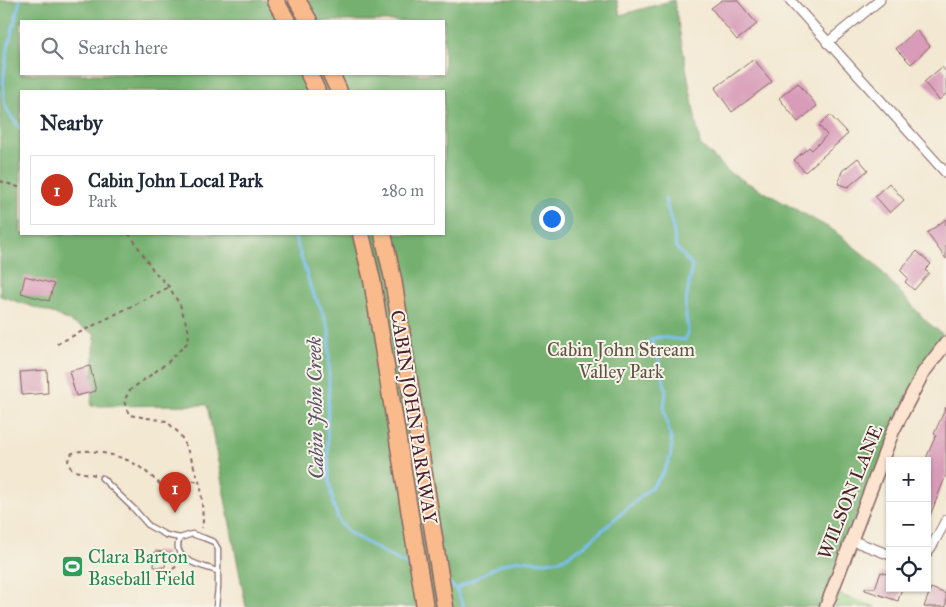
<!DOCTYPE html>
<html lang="en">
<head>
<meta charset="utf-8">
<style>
	:root { --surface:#fff; --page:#f2f2f3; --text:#1f2937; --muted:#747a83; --line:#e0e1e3; --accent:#c8321e }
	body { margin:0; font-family:"IM FELL Great Primer",serif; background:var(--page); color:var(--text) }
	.controls { position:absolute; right:15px; bottom:15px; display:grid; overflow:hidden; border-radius:0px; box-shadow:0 1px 4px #0004 }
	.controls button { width:45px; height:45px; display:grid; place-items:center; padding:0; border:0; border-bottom:1px solid var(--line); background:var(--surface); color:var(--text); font:25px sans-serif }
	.you { position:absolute; left:551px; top:218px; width:18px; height:18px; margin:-12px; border:4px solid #fff; border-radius:50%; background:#1a73e8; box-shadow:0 0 0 8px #1a73e833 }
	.badge { display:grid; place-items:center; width:32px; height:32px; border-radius:50%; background:var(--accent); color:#fff; font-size:16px; font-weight:700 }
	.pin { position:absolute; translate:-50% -41px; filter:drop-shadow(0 1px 2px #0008) }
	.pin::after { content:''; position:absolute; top:26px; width:18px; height:15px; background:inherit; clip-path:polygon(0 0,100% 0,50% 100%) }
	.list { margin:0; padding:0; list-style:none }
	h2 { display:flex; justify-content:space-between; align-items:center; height:65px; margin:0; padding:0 20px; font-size:21px }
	h2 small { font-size:16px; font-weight:400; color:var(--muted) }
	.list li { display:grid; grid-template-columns:32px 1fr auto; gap:15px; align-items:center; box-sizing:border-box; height:70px; margin:0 10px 10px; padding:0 10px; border:1px solid var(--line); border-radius:0px }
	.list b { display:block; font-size:19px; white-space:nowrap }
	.list p { margin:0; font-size:16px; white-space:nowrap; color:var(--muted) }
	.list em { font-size:16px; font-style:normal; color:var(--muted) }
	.icon { flex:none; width:28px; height:28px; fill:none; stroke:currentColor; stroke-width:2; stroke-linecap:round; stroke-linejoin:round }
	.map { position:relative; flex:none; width:946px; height:607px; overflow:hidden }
	.search { position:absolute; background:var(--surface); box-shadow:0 1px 4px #0004; left:20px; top:20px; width:425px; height:55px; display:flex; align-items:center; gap:12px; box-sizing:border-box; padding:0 18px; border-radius:0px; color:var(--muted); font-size:19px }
	.panel { position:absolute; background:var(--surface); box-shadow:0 1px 4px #0004; left:20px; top:90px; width:425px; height:145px; border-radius:0px }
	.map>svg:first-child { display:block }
</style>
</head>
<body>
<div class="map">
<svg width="946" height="607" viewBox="0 0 946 607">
	<rect width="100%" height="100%" fill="#f7f3e8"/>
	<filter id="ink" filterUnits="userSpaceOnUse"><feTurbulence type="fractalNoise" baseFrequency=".02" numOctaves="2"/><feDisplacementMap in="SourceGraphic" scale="10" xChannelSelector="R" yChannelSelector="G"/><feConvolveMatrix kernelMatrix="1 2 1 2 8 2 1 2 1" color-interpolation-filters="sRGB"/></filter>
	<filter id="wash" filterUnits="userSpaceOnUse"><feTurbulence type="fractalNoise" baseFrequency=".0096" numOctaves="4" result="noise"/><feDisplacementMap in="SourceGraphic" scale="20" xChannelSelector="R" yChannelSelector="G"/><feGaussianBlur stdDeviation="1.12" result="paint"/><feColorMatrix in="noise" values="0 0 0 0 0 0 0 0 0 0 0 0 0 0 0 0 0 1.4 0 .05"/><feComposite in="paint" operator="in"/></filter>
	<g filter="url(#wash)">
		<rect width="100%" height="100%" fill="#f3e8d2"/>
		<path fill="#92cd81" stroke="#6e7656" d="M838,594L876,607H834Z"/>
		<path fill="#75b06f" stroke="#60684d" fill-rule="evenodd" d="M0,0H617L620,15L674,0L700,144L730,173L833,230L873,262L926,321L946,337V343L923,373L826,607H246L207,405L91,406L95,334L55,314L0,296ZM21,21H444V74H21ZM21,91H444V234H21Z"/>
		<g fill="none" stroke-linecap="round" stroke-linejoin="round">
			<g stroke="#7bbff1" stroke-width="3">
				<path d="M20,0C12,33 0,69 4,103C8,113 15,122 21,129"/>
				<path d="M294,234L311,289L321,309L329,329V386L327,424L329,479L333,504L340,523L351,534L414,569"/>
				<path d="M447,582L456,589L464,607"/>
				<path d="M456,589L500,565L518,560L546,562L561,560L584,546L653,486L663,473L670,458L672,444L664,410L666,390L656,348L650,340L659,337L685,340L688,331L685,308L692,266L676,247L673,228L665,199"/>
			</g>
		</g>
		<g id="blocks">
			<g fill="#d89bb8">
				<path d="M722,0H737L757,24L737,40L711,8Z"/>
				<path d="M916,30L930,46L911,64L896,49Z"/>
				<path d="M754,59L772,82L732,112L715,88Z"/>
				<path d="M942,67L946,72V94L939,100L924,82Z"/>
				<path d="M798,83L817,106L798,122L779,98Z"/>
				<path d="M830,115L848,134L805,172L794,160L809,147L812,150L827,135L819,126Z"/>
				<path d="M858,158L868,170L848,187L838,184L842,171Z"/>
				<path d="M889,183L904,200L890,213L875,196Z"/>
				<path d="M946,219V259L927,233Z"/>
				<path d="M917,251L931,264L925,270L929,273L914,290L905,282L908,278L900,270Z"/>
				<path d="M25,276L54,284L49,301L21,293Z"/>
				<path d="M90,366L96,391L76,396L69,371Z"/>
				<path d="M47,370L48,393L22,395L20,372Z"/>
				<path d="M946,407V475L928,521L927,456L936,435L934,434Z"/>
				<path d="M155,551L166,552L165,567H154Z"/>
				<path d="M881,572L890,575V588H902L898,601L865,590V588H875Z"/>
				<path d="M931,588L946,594V607H924Z"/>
			</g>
		</g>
	</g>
	<g filter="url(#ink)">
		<use href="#blocks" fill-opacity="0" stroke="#856565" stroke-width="1"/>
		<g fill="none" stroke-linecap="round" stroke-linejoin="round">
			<defs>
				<g id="service">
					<path d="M102,478L134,509L149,526L166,535L180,538"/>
					<path d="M216,607L218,587V549L214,542L204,538L192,534L180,538C169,560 203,566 217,571"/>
				</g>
				<g id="minor">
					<path d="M790,0L946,173"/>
					<path d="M827,43L880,0"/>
					<path d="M851,540L890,555"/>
					<path d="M927,553L932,546L946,520"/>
				</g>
				<path id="secondary" d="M826,607L893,431L923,373L946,343"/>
				<g id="motorway">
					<path d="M275,0L287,21"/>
					<path d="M297,0L309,21"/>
					<path d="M309,74L317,91"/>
					<path d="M331,74L339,91"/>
					<path d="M361,234L372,280L425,607"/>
					<path d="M383,234L393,279L445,607"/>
				</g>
			</defs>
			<use href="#service" stroke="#856565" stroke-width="7"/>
			<use href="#minor" stroke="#856565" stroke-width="11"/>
			<use href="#secondary" stroke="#856565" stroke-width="15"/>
			<use href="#motorway" stroke="#856565" stroke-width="19"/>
			<g stroke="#856565" stroke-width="2" stroke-dasharray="4 4" stroke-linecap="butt">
				<path d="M0,181L21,188"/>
				<path d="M128,234L131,236L153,270L169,287L180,305L189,332L188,342L167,363L130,390L124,401L129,415L166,421L180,434L191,458L201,487L203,521L202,528"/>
				<path d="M57,344L169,287"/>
				<path d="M95,475C85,472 72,474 68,463C68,459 69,455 73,453C85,447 115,455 127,460C141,466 151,476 162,486L175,477L199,482"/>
				<path d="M173,569L179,564"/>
			</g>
			<use href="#service" stroke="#fff" stroke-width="4.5"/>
			<use href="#minor" stroke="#fff" stroke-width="9"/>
			<use href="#secondary" stroke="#fde4d1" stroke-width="12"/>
			<use href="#motorway" stroke="#fabb8c" stroke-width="16"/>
		</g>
	</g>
	<defs>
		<symbol id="stadium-square" viewBox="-11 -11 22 22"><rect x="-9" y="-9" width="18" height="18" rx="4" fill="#2e9e5b" stroke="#f7f3e8"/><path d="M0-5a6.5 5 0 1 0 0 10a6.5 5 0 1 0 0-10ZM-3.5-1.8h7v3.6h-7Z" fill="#fff"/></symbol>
	</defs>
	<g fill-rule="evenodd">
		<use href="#stadium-square" x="60" y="554" width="25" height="25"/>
	</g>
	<g text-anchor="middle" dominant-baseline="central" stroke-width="4" stroke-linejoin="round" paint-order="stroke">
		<g font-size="19" fill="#605345" stroke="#f7f3e8">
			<text x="621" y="349">Cabin John Stream<tspan x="621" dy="22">Valley Park</tspan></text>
		</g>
		<g font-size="19" fill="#4a1f2b" stroke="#f7f3e8">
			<text transform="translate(414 417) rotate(81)">CABIN JOHN PARKWAY</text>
			<text transform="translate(850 492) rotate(-68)">WILSON LANE</text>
		</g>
		<g font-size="19" fill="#27864d" stroke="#f7f3e8" text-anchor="start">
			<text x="88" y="556">Clara Barton<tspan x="88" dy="22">Baseball Field</tspan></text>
		</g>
		<g font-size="20" font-style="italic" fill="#594f66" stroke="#f7f3e8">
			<text transform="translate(315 408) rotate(-91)">Cabin John Creek</text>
		</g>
	</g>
</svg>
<div class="controls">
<button>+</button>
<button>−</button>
<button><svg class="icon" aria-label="locate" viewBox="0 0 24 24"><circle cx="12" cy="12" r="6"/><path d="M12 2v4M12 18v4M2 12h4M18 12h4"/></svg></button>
</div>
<div class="you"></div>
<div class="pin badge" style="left:175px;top:513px">1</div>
<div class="search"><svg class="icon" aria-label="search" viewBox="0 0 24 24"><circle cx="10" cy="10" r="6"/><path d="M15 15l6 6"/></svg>Search here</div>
<section class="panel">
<h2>Nearby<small></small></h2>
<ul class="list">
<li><span class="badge">1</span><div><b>Cabin John Local Park</b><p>Park</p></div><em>280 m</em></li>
</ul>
</section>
</div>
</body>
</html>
